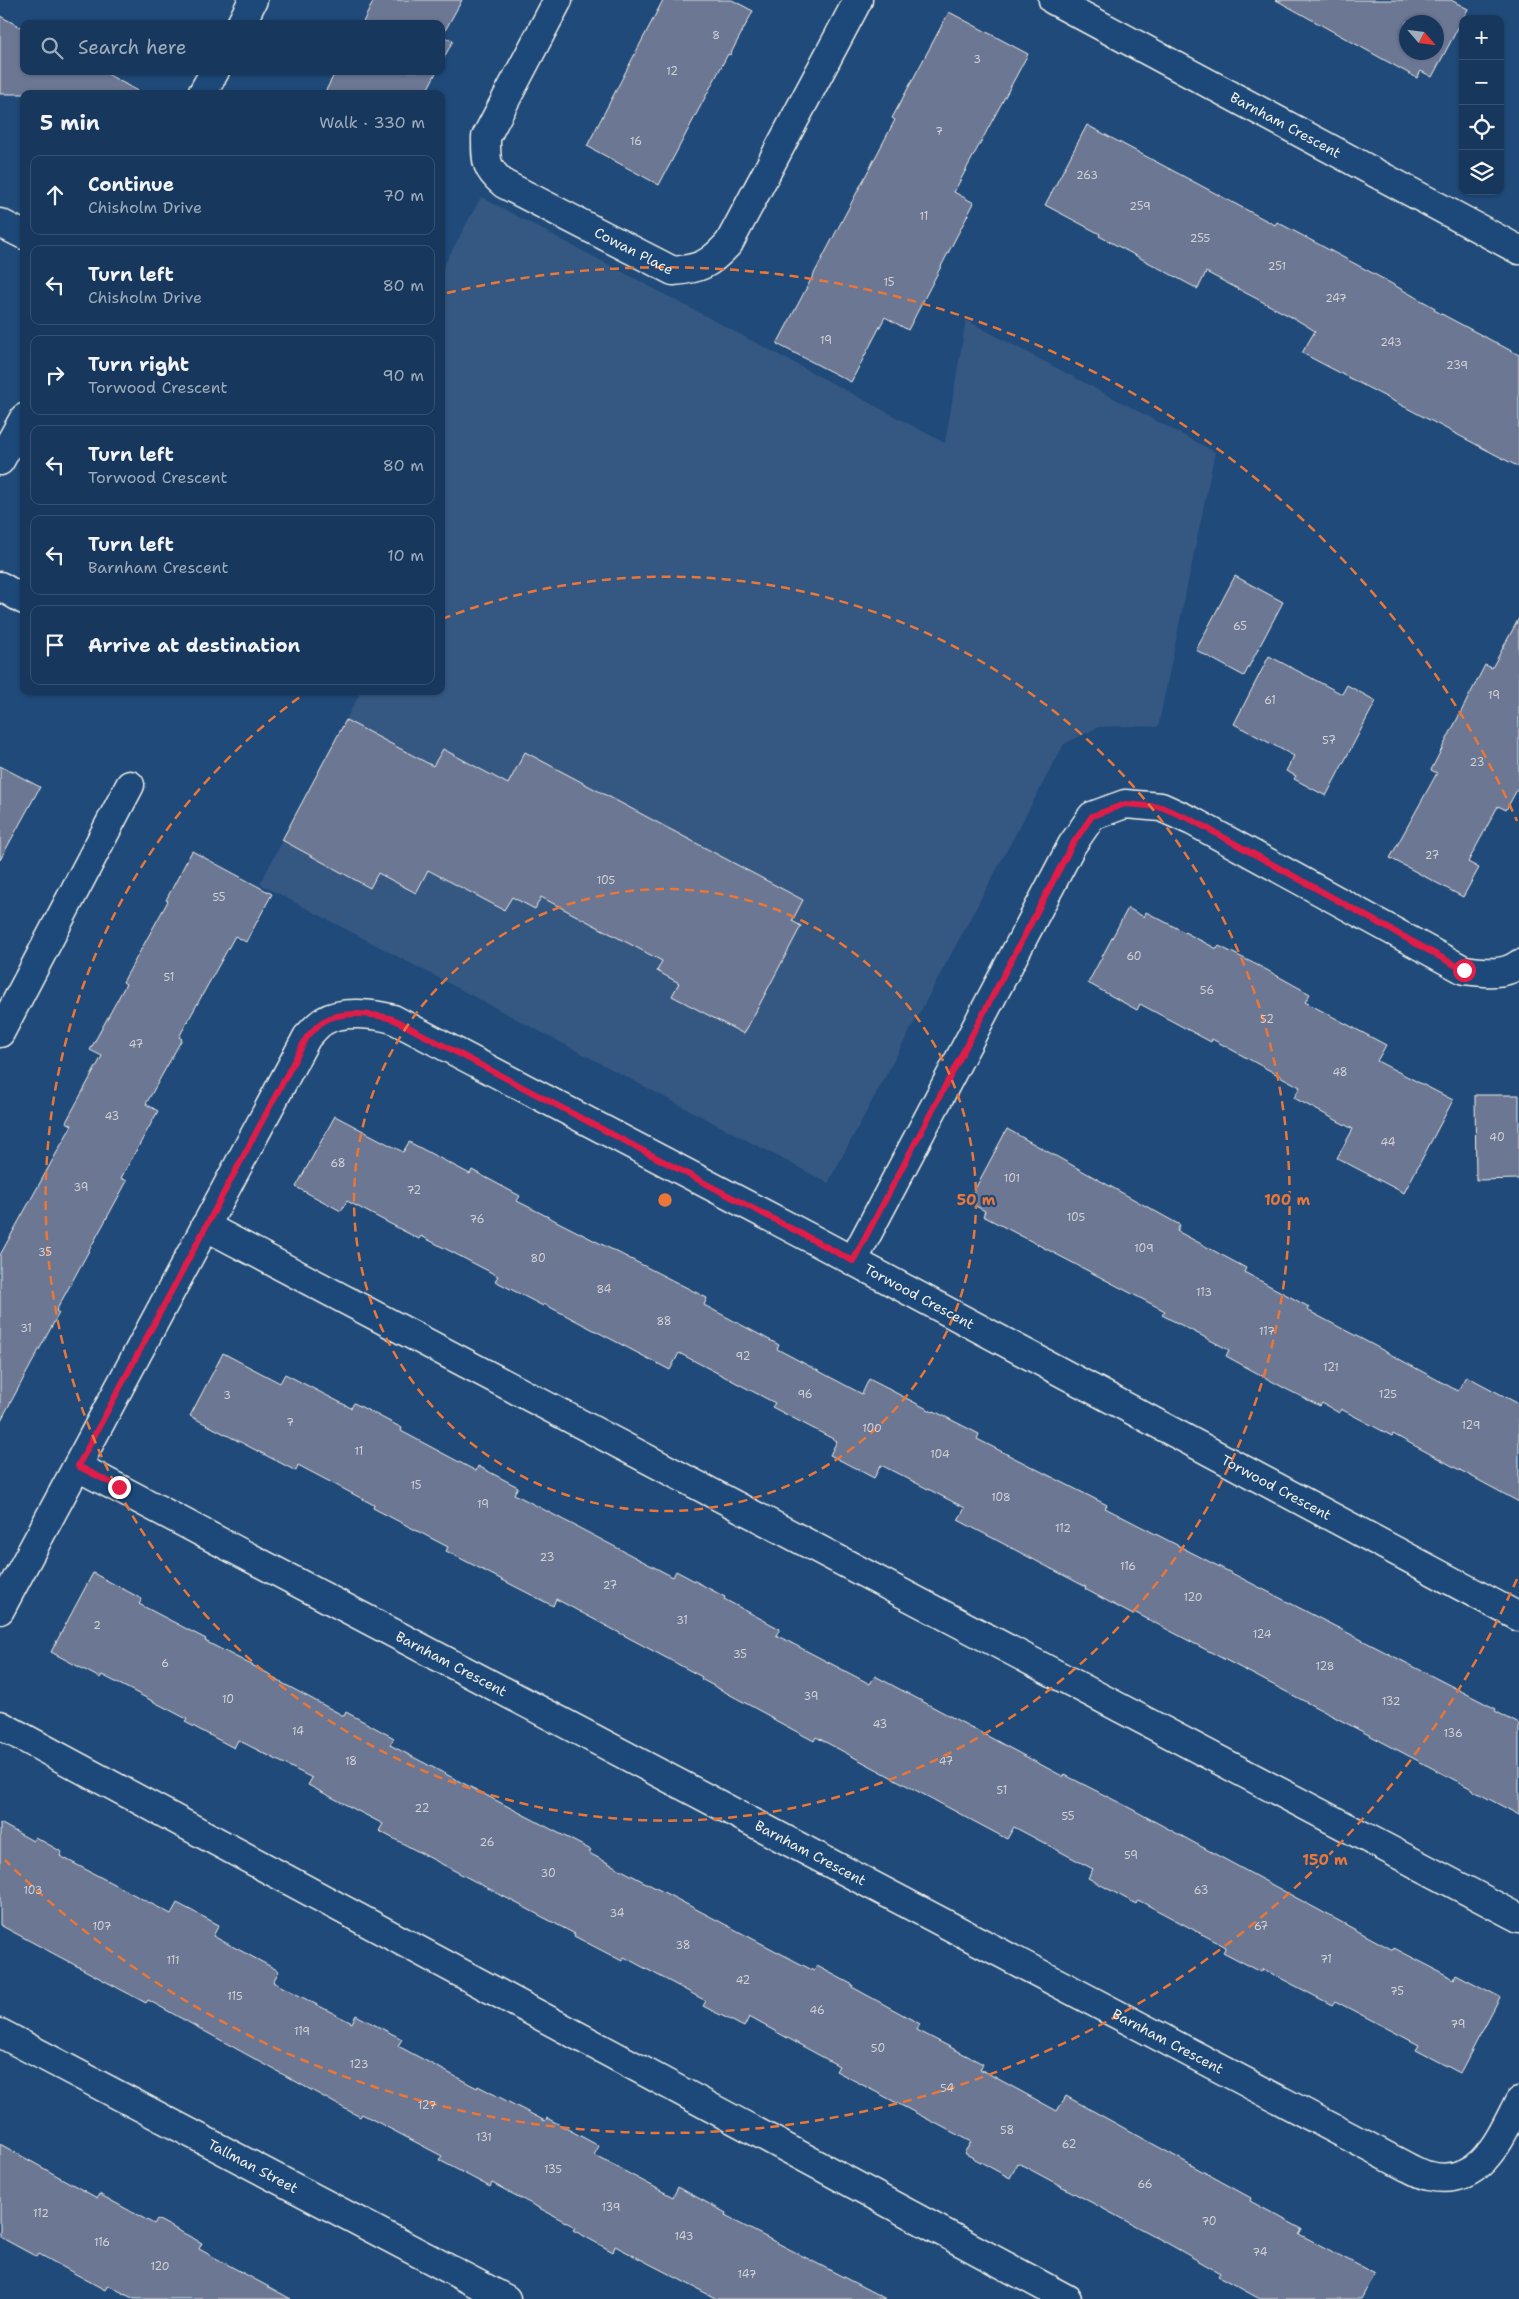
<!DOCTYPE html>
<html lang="en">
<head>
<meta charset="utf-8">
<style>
	:root { --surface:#17385c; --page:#203f62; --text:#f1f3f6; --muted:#9eacbb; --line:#365272 }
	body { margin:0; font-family:"Shantell Sans",sans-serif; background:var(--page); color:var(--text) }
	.controls { position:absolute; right:15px; top:15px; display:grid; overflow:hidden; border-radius:10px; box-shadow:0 1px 4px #0004 }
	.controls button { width:45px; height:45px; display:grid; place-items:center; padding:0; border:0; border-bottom:1px solid var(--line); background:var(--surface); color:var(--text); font:25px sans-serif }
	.compass { position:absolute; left:1399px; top:15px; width:45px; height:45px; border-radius:50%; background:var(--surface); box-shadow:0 1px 4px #0004; rotate:118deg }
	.stop { position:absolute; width:15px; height:15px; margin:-11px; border:4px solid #e11d48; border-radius:50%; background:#fff }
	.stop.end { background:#e11d48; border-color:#fff; box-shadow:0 1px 5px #0008 }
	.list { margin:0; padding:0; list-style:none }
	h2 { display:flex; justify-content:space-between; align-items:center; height:65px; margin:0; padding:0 20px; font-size:21px }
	h2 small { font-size:16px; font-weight:400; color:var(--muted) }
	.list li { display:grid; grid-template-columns:32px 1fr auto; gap:15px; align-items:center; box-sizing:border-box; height:80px; margin:0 10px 10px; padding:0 10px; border:1px solid var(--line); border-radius:10px }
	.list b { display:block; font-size:19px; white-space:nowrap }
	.list p { margin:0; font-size:16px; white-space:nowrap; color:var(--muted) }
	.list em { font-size:16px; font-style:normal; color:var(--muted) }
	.icon { flex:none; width:28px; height:28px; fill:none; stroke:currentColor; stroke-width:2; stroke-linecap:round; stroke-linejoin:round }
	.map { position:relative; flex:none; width:1519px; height:2299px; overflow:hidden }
	.search { position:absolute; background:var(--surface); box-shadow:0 1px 4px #0004; left:20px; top:20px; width:425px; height:55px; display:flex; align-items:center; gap:12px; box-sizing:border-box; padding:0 18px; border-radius:10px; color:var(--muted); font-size:19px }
	.panel { position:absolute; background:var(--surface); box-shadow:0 1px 4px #0004; left:20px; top:90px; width:425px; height:605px; border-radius:10px }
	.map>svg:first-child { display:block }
</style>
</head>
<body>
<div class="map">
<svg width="1519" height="2299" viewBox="0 0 1519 2299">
	<rect width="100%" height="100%" fill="#1f4a7a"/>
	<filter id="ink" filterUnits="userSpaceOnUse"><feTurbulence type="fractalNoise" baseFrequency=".02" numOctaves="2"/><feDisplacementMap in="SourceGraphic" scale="10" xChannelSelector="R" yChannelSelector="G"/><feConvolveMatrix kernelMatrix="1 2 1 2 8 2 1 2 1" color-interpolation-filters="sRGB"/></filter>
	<g filter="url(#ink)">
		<path fill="#365882" d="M481,197L945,443L966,320L1215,452L1158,727L1134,726L1098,727L1064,744L828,1183L260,884L361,691H441V271Z"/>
		<g fill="#6c7794" stroke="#f4f1e8" fill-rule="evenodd">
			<path d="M374,0H462L442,36L453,41L441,63V24H362Z"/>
			<path d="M663,0H732L753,11L730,55L728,54L659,185L587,146Z"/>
			<path d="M1276,0H1451L1468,9L1432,77L1421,71L1417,78ZM1406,22H1436V52H1406Z"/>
			<path d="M949,12L1028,54L954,192L974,203L908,330L885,317L851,382L777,344L895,120L892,118Z"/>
			<path d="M0,16L24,29V71H102L143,94H0Z"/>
			<path d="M336,71H437L425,94H324Z"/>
			<path d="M1087,125L1275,225L1277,222L1376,275L1435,308L1434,310L1519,355V467L1302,353L1315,331L1297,320L1206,272L1198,289L1099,236L1100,234L1045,205Z"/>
			<path d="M1235,576L1283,602L1244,676L1196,650Z"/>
			<path d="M1519,618V786L1506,810L1498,806L1468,862L1479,868L1463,897L1390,858L1437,773L1431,770L1485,665L1492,668Z"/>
			<path d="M1269,656L1342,694L1347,685L1376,701L1326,796L1294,779L1296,776L1286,771L1294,756L1234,724Z"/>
			<path d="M346,720L433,766L443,749L508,784L525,752L803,900L792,921L801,926L744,1034L672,996L679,983L657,971L662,961L541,897L535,909L512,897L504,910L428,870L416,893L378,873L370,888L282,840Z"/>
			<path d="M0,766L40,787L0,860Z"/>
			<path d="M192,851L272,894L246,942L235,936L179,1037L182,1039L146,1104L158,1111L121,1178L127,1181L56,1311L59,1313L0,1422V1255L72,1125L66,1122L102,1056L90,1050L126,984L123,982L168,901L166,900Z"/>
			<path d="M1128,908L1144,917L1146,912L1217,949L1219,946L1265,969L1310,994L1305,1002L1386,1045L1377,1061L1453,1100L1404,1193L1337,1158L1353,1129L1294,1098L1300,1087L1212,1039L1211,1042L1140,1004L1137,1010L1088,983Z"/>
			<path d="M1475,1095H1519V1179L1476,1180Z"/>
			<path d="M335,1116L403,1152L409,1142L470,1174L472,1170L520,1196L517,1201L707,1298L704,1305L779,1345L777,1349L862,1394L869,1379L933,1412L934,1411L979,1434L977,1439L1107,1505L1105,1508L1496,1709L1495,1711L1519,1724V1815L1472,1790V1789L1134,1612L1133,1615L1085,1589L1086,1587L958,1520L965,1508L881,1465L874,1478L830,1455L837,1441L772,1407L775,1403L679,1353L670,1370L544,1304L543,1306L495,1281L498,1276L421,1236L419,1239L347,1201L341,1211L296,1187Z"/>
			<path d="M1007,1129L1180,1225L1177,1231L1246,1268L1244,1272L1309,1307L1307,1310L1375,1346L1458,1391L1466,1376L1519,1404V1502L1393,1434L1392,1436L1341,1409L1339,1413L1322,1403L1320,1406L1286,1389L1226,1356L1229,1350L1162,1315L1165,1311L983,1216L985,1211L968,1202Z"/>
			<path d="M223,1353L280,1383L285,1374L351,1408L354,1403L402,1428L401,1431L476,1471L478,1466L518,1487L514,1494L673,1577L676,1571L725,1597L724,1599L780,1629L776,1635L870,1684L875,1676L1064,1777L1065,1775L1126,1806L1393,1950L1394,1948L1454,1979L1456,1974L1500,1997L1460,2073L1416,2050L1419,2045L1335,2001L1332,2005L1263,1969L1261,1972L1223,1952L1226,1947L1138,1900L1136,1904L1088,1878L1093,1869L1014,1827L1007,1839L816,1737L814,1741L773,1719V1718L701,1679L702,1677L556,1599L553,1606L446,1551L448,1547L373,1508L374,1505L298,1465L296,1471L190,1416Z"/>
			<path d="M93,1573L142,1599L139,1604L206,1639L205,1641L271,1675V1677L344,1716L346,1712L394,1738L390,1745L591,1850L589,1853L814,1971L817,1966L853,1985L852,1987L920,2024L917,2030L983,2064L980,2069L1057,2111L1066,2096L1251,2198L1250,2201L1302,2229L1299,2234L1375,2274L1361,2299H1260L1218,2276L1220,2273L1167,2243L1018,2163L1010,2178L964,2153L971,2142L836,2071L839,2066L749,2017L744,2027L703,2006L706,2001L624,1957L622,1961L574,1936L575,1934L379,1831L383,1824L308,1785L312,1778L238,1740L234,1748L185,1722L187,1719L102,1675L100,1678L51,1652Z"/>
			<path d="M0,1823L33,1841L35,1837L62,1852L60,1856L171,1914L177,1903L219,1925L213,1936L279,1971L273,1982L352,2023L356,2015L402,2039L398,2046L477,2088L478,2086L545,2121L547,2118L599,2146L594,2155L673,2197L678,2187L726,2213L725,2216L886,2299H717L615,2246L613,2252L573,2230L575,2227L492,2183L490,2187L439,2160L442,2156L362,2114L360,2117L148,2000L146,2003L0,1925Z"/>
			<path d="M0,2144L97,2198L99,2194L154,2224L157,2219L202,2243L199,2249L291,2299H134L108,2285L105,2290L39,2254L37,2257L0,2237Z"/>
		</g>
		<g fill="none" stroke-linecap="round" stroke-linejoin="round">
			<defs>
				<g id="minor">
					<path id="s1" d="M558,0L486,137C486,161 485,168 504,184L673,271C700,269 710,264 729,243L858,0"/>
					<path id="s2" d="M1053,0L1519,250"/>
					<path d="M241,24L253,0"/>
					<path d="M202,94L215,71"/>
					<path d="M0,223L24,235"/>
					<path d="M0,461L24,418"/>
					<path d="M0,586L24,600"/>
					<path d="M0,1033L130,785"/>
					<path d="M205,1226L1519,1918"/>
					<path d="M853,1261L1072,845L1092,816L1125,804L1161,807L1192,821L1464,970C1482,972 1504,976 1519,964"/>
					<path id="s3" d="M78,1467L1407,2167C1414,2170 1421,2175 1429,2176C1481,2188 1500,2138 1519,2101"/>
					<path id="s4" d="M0,1610L307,1037C312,1032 318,1024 324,1021C341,1010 375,1014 393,1019L812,1239L1519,1617"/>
					<path d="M0,1725L1067,2299"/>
					<path id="s5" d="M0,2033L506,2299"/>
				</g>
			</defs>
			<use href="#minor" stroke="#f4f1e8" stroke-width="31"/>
			<use href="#minor" stroke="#1f4a7a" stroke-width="28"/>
		</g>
	</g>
	<g fill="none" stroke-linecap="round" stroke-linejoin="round" filter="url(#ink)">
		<path stroke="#e11d48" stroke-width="6" d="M119,1487L78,1466L307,1037C312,1032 318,1024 324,1021C341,1010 375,1014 393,1019L853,1261L1072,845L1092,816L1125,804L1161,807L1192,820L1464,970"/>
	</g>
	<g fill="none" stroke="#ea7738" stroke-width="2.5" stroke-dasharray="9 6">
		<circle cx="665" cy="1200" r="311"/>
		<path d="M442 619A622 622 0 1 1 304 694"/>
		<path d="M1517 1579A933 933 0 0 1 5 1860M447 293A933 933 0 0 1 1517 821"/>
	</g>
	<g text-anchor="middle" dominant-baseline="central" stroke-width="4.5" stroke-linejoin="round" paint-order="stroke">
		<g font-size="11" fill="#d2d2d3">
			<text x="716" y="35">8</text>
			<text x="977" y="59">3</text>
			<text x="672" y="71">12</text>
			<text x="939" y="131">7</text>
			<text x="636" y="141">16</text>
			<text x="1087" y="175">263</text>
			<text x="1140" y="206">259</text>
			<text x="924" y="216">11</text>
			<text x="1200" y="238">255</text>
			<text x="1277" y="266">251</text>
			<text x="889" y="282">15</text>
			<text x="1336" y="298">247</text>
			<text x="826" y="340">19</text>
			<text x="1391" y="342">243</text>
			<text x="1457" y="365">239</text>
			<text x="1240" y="626">65</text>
			<text x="1494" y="695">19</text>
			<text x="1270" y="700">61</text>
			<text x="1329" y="740">57</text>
			<text x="1477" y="762">23</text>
			<text x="1432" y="855">27</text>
			<text x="606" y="880">105</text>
			<text x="219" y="897">55</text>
			<text x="1134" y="956">60</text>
			<text x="169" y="977">51</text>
			<text x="1207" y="990">56</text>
			<text x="1267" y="1019">52</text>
			<text x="136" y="1044">47</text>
			<text x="1340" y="1072">48</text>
			<text x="112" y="1116">43</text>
			<text x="1497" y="1137">40</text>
			<text x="1388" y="1142">44</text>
			<text x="338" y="1163">68</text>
			<text x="1012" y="1178">101</text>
			<text x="81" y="1187">39</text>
			<text x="414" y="1190">72</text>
			<text x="1076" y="1217">105</text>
			<text x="477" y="1219">76</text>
			<text x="1144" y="1248">109</text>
			<text x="45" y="1252">35</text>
			<text x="538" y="1258">80</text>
			<text x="604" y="1289">84</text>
			<text x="1204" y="1292">113</text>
			<text x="664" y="1321">88</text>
			<text x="26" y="1328">31</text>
			<text x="1267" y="1331">117</text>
			<text x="743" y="1356">92</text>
			<text x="1331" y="1367">121</text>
			<text x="805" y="1394">96</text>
			<text x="1388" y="1394">125</text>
			<text x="227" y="1395">3</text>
			<text x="290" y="1422">7</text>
			<text x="1471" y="1425">129</text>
			<text x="872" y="1428">100</text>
			<text x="359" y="1451">11</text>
			<text x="940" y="1454">104</text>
			<text x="416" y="1485">15</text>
			<text x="1001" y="1497">108</text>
			<text x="483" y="1504">19</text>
			<text x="1063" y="1528">112</text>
			<text x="547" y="1557">23</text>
			<text x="1128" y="1566">116</text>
			<text x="610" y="1585">27</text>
			<text x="1193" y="1597">120</text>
			<text x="682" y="1620">31</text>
			<text x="97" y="1625">2</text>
			<text x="1262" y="1634">124</text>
			<text x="740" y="1654">35</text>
			<text x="165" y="1663">6</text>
			<text x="1325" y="1666">128</text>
			<text x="811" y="1696">39</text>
			<text x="228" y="1699">10</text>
			<text x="1391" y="1701">132</text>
			<text x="880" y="1724">43</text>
			<text x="298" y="1731">14</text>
			<text x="1453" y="1733">136</text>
			<text x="351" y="1761">18</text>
			<text x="946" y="1761">47</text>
			<text x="1002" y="1790">51</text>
			<text x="422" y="1808">22</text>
			<text x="1068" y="1816">55</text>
			<text x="487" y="1842">26</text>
			<text x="1131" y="1855">59</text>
			<text x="548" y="1873">30</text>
			<text x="33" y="1890">103</text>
			<text x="1201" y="1890">63</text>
			<text x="617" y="1913">34</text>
			<text x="102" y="1926">107</text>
			<text x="1261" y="1926">67</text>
			<text x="683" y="1945">38</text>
			<text x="1326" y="1959">71</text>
			<text x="173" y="1960">111</text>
			<text x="743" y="1980">42</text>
			<text x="1397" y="1991">75</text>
			<text x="235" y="1996">115</text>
			<text x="817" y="2010">46</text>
			<text x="1458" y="2024">79</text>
			<text x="302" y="2031">119</text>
			<text x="878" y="2048">50</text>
			<text x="359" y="2064">123</text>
			<text x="947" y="2088">54</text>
			<text x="427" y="2105">127</text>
			<text x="1007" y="2130">58</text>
			<text x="484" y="2137">131</text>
			<text x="1069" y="2144">62</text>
			<text x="553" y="2169">135</text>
			<text x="1145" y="2184">66</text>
			<text x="611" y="2207">139</text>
			<text x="41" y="2213">112</text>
			<text x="1209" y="2221">70</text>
			<text x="684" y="2236">143</text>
			<text x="102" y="2242">116</text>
			<text x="1260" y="2252">74</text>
			<text x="160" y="2266">120</text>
			<text x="747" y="2274">147</text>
		</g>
		<g font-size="14" fill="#f4f1e8" stroke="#1f4a7a">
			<text stroke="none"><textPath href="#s2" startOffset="264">Barnham Crescent</textPath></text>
			<text stroke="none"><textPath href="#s1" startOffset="354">Cowan Place</textPath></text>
			<text stroke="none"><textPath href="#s4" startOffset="1339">Torwood Crescent</textPath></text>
			<text stroke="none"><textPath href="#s4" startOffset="1744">Torwood Crescent</textPath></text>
			<text stroke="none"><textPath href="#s3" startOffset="422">Barnham Crescent</textPath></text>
			<text stroke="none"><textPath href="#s3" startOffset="828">Barnham Crescent</textPath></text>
			<text stroke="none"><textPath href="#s3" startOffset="1232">Barnham Crescent</textPath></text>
			<text stroke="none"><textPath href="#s5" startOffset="286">Tallman Street</textPath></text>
		</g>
	</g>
	<circle cx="665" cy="1200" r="8" fill="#ea7738" stroke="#1f4a7a" stroke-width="2.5"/>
	<g font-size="15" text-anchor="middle" font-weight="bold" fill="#ea7738" stroke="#1f4a7a" stroke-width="4.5" stroke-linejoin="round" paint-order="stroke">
		<text x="976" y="1205">50 m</text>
		<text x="1287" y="1205">100 m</text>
		<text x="1325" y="1865">150 m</text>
	</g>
</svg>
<div class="controls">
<button>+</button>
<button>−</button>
<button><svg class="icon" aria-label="locate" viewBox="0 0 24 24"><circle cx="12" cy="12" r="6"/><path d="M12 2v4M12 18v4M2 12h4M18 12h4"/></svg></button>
<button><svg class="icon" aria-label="layers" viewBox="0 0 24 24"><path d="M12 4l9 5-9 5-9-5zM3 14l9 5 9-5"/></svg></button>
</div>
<svg class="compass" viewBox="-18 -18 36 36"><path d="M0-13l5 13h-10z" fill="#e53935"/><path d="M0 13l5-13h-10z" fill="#9eacbb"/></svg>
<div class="stop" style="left:1464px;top:970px"></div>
<div class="stop end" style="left:119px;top:1487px"></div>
<div class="search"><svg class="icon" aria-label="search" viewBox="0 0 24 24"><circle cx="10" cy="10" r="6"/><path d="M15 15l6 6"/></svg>Search here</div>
<section class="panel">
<h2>5 min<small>Walk · 330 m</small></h2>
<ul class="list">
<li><svg class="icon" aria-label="ahead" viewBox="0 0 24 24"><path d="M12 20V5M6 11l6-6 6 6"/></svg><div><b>Continue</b><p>Chisholm Drive</p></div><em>70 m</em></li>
<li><svg class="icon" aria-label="left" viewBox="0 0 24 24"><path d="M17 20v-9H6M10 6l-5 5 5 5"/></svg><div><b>Turn left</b><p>Chisholm Drive</p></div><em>80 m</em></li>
<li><svg class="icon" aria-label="right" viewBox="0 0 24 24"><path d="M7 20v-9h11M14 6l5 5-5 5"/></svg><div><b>Turn right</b><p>Torwood Crescent</p></div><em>90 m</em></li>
<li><svg class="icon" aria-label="left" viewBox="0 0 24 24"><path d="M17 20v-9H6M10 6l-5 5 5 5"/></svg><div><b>Turn left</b><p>Torwood Crescent</p></div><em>80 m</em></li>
<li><svg class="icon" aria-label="left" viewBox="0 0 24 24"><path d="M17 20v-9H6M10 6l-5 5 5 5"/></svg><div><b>Turn left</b><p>Barnham Crescent</p></div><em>10 m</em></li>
<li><svg class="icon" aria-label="arrive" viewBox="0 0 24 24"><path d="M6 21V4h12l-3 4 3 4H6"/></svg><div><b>Arrive at destination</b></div></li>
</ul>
</section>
</div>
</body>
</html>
